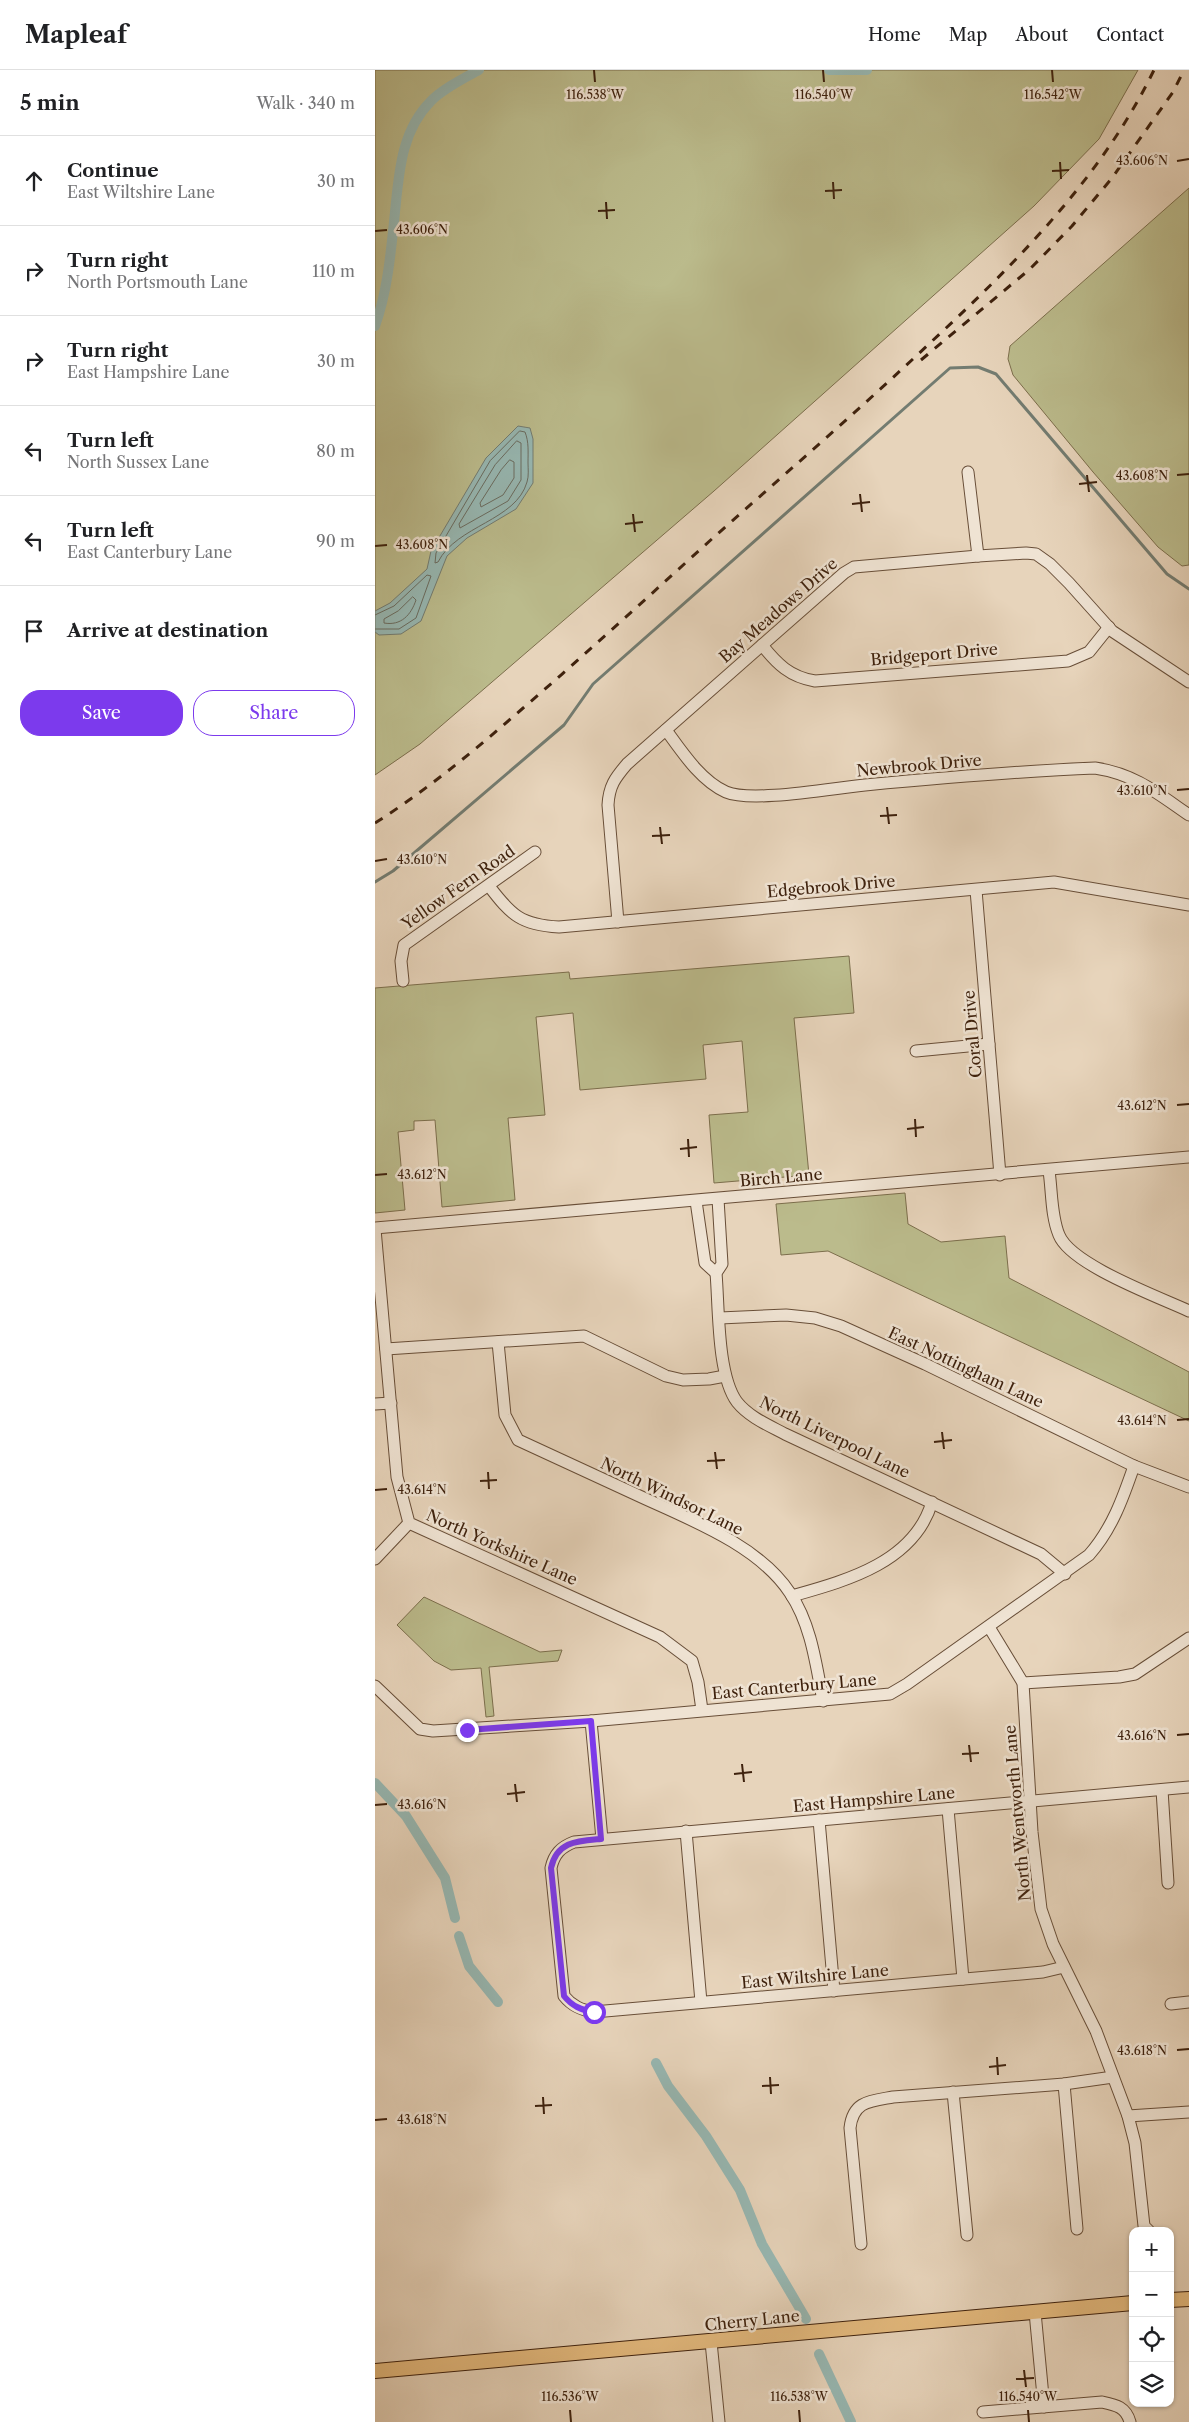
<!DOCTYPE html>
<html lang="en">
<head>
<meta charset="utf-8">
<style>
	:root { --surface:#fff; --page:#f6f6f6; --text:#202124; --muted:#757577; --line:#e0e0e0; --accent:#7c3aed }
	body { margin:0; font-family:"Libre Caslon Text",serif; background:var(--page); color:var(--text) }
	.controls { position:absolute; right:15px; bottom:15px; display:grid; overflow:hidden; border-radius:10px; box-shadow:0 1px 4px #0004 }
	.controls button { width:45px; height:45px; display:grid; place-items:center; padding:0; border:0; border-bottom:1px solid var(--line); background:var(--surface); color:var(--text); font:25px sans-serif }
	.stop { position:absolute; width:15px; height:15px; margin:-11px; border:4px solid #7c3aed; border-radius:50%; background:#fff }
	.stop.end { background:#7c3aed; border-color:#fff; box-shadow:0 1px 5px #0008 }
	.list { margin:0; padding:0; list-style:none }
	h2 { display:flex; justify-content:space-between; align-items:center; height:65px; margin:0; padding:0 20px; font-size:21px }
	h2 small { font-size:16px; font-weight:400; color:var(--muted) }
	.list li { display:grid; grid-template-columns:32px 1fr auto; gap:15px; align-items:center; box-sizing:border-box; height:90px; padding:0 20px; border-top:1px solid var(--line) }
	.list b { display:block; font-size:19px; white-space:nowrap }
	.list p { margin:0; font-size:16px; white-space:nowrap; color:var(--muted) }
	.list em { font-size:16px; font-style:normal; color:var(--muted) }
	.actions { display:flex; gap:10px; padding:15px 20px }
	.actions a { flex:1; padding:11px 0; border:1px solid var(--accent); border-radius:20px; text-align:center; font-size:18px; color:var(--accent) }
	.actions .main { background:var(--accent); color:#fff }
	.icon { flex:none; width:28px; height:28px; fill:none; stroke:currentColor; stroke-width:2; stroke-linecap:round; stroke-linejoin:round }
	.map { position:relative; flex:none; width:814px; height:2352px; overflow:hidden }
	header { display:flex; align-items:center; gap:30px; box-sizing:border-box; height:70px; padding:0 25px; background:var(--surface); border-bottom:1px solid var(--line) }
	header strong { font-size:24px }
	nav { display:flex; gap:28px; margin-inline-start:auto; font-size:18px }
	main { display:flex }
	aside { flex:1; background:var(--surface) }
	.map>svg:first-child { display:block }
</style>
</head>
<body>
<header>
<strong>Mapleaf</strong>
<nav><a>Home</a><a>Map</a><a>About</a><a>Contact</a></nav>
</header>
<main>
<aside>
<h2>5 min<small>Walk · 340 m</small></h2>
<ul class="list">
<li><svg class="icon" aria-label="ahead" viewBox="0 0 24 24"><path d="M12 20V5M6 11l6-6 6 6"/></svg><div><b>Continue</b><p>East Wiltshire Lane</p></div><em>30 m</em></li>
<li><svg class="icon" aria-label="right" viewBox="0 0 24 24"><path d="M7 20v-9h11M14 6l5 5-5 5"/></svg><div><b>Turn right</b><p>North Portsmouth Lane</p></div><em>110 m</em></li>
<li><svg class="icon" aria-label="right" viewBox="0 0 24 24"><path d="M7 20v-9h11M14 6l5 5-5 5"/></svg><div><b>Turn right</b><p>East Hampshire Lane</p></div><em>30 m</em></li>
<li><svg class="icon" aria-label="left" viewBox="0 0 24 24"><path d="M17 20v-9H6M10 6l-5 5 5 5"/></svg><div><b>Turn left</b><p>North Sussex Lane</p></div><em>80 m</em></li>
<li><svg class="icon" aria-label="left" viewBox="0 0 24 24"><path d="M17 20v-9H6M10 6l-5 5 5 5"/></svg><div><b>Turn left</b><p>East Canterbury Lane</p></div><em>90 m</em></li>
<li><svg class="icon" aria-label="arrive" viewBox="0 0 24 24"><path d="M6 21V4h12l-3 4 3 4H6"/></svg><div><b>Arrive at destination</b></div></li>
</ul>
<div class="actions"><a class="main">Save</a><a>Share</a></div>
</aside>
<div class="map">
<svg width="814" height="2352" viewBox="0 0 814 2352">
	<rect width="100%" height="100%" fill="#e7d4bb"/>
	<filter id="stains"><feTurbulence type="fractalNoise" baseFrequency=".004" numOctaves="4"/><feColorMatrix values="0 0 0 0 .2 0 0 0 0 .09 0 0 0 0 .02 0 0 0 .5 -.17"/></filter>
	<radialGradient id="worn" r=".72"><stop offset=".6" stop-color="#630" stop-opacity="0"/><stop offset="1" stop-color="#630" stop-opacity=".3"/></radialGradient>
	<g fill="#bbbb8c" stroke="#7c6e4c">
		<path d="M0,0H763L724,69L659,136L339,421L45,674L0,705Z"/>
		<path d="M814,118V495L807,496L783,477L718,402L638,305L633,289L635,276Z"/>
		<path d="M474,886L479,943L419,948L434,1105L339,1113L334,1045L373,1042L367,971L328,975L331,1009L205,1020L198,943L161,947L170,1045L133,1048L140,1130L67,1137L60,1050L39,1051V1060L23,1062L30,1140L0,1143V918L194,902L195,909Z"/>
		<path d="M530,1123L533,1154L566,1172L630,1166L634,1208L814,1302V1351L453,1181L406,1185L401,1134Z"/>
		<path d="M49,1527L165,1582L187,1580L183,1591L114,1597L119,1646L111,1647L106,1598L76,1600L59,1591L22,1555Z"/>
	</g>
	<path fill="#97b8b3" stroke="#737c71" d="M143,356L155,358L158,369V413L141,439L92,468L72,486L46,551L26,564L4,565L0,562V541L15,533L52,499L56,481L111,388Z"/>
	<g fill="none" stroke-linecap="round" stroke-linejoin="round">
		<g stroke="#6a6c60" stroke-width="1">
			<path d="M145,361L150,362C154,372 153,382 153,393C153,398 154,406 152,412C141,451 82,455 63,492L60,493L61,483L115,391Z"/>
			<path d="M142,371L146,373V410L133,431L85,458L84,454L120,395Z"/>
			<path d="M135,390L139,392V408L128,425L106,437L105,433L126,400Z"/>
			<path d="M38,527L41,530C36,545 26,556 9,553V549L23,541Z"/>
			<path d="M0,545L19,536L52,505L56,506L41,548L24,559H0"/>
		</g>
		<path stroke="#737c71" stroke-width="3" d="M0,812L18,801L189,655L218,614L575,298L603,297L621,304L792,504L814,519"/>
		<g stroke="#97b8b3" stroke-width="10">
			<path d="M454,0H492"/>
			<path d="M0,256C13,220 16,180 20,142C24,103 26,61 56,31C69,18 88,9 104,0"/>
			<path d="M0,1713L31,1746L70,1808L80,1848"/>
			<path d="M84,1866L94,1896L123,1932"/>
			<path d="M281,1993L293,2016L331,2066L365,2120L387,2174L431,2249"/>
			<path d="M444,2284L476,2352"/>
		</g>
		<defs>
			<g id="minor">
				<path d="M593,402L603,486"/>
				<path d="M387,575C402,594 415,607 440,611L693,591L714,582L734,557"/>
				<path d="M291,660C307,682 326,711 351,722C377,733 458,718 490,715C566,708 643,701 720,698C760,704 782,723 814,745"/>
				<path d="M114,816C136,845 146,855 184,857L679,812L814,835"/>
				<path d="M601,820L625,1105"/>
				<path d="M243,852L233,735C234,716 240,708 252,694L469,503L479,497L603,486L651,483L661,484L675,494L694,513L737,561L814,612"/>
				<path d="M28,911L26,891L29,875L160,782"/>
				<path d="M541,981L614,974"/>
				<path d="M674,1101C677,1121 676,1146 684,1165C696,1195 784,1227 814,1241"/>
				<path d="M343,1129L347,1194L341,1203C344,1237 342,1305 362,1332C374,1347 393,1355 410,1364L666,1484L690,1504"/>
				<path d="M321,1131L330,1193L341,1203"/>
				<path d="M0,1158L814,1087"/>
				<path d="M0,1159L22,1407L34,1453L285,1567L317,1591L323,1612L327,1640"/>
				<path d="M345,1248L411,1245L440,1248L466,1256L550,1294L759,1396L814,1417"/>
				<path d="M123,1272L130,1345L143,1370C182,1388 221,1406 260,1424C311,1448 383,1474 415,1523C436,1554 441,1594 448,1631"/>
				<path d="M11,1279L209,1266L291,1306L308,1310L334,1309L350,1306"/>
				<path d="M0,1334L16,1333"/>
				<path d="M0,1489L34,1453"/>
				<path d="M417,1526C470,1511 539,1493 557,1432"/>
				<path d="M614,1557L648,1613L657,1762L666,1839L678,1874L721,1961L753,2046L760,2073L769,2156L774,2161"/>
				<path d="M648,1613L744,1607L760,1604L814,1568"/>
				<path d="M0,1616L45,1659L58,1661L216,1651L515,1624L532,1614L714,1485C737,1459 748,1428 759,1396"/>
				<path d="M216,1651L227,1769"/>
				<path d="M787,1720L793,1813"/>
				<path d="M573,1739L588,1909"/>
				<path d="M444,1750L459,1921"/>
				<path d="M311,1761L326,1932"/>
				<path d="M689,1897L668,1902L219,1942C206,1940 197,1936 189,1926L176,1798C179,1784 186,1777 199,1772L814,1717"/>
				<path d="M796,1934L814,1932"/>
				<path d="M689,2014L702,2159"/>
				<path d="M578,2022L592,2165"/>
				<path d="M753,2046L814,2042"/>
				<path d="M486,2174L475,2058C478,2031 495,2031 518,2027L689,2014L738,2007"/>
				<path d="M660,2242L669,2337"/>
				<path d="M336,2272L344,2352"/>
				<path d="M608,2342L727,2332C741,2335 751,2337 755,2352"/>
			</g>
			<g id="major">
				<path d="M795,2230L814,2229"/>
				<path d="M0,2301L758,2233"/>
			</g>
		</defs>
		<use href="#minor" stroke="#684e38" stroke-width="13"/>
		<use href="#major" stroke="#3e210d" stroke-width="16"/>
		<use href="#minor" stroke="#efe3d3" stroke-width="11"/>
		<use href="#major" stroke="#e4ba7e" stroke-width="14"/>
		<g stroke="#3e210d" stroke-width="3" stroke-dasharray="9 9" stroke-linecap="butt">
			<path d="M546,290L655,199L697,156L737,108L798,22L809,0"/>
			<path d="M0,753C52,720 100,680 147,639C212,583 275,525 339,467C411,403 484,340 555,273C641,193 727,107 779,0"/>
		</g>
	</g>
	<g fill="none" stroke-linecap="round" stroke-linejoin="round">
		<path stroke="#7c3aed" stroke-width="6" d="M92,1660L216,1651L226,1769C203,1771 182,1771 176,1798L189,1926C197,1936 206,1940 219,1942"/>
	</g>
	<path fill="none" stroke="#3e210d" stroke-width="2" d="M219,0L220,12M448,0L449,12M677,0L678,12M802,91L814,89M685,92L686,109M677,101L694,100M458,112L459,129M450,121L467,120M231,132L232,149M223,141L240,140M0,161L12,160M712,405L714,422M802,405L814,404M704,414L722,412M485,424L487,442M477,434L495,432M258,444L260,462M250,454L268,452M0,476L12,475M802,720L814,719M512,737L514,754M505,746L522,745M285,757L287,774M277,766L295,765M0,791L12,789M802,1035L814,1034M540,1049L541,1067M532,1059L549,1057M313,1069L314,1087M305,1079L322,1077M0,1105L12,1104M802,1350L814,1349M567,1362L569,1379M559,1372L577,1370M340,1382L342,1399M332,1391L350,1390M113,1402L114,1419M105,1411L122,1410M0,1420L12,1419M802,1665L814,1664M594,1675L596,1692M587,1684L604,1683M367,1694L369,1712M359,1704L377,1702M140,1714L142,1732M132,1724L150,1722M0,1735L12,1734M802,1980L814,1979M622,1987L623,2005M614,1997L631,1995M395,2007L396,2024M387,2016L404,2015M168,2027L169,2044M160,2036L177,2035M0,2050L12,2049M649,2300L651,2317M641,2309L659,2308M195,2340L196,2352M424,2340L425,2352M653,2340L654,2352"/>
	<g text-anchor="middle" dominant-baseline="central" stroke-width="5" stroke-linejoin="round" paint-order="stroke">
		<g font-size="16" fill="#3e210d" stroke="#efe3d3">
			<text transform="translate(403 540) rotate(-41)">Bay Meadows Drive</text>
			<text transform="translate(559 584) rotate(-5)">Bridgeport Drive</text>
			<text transform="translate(544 695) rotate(-5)">Newbrook Drive</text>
			<text transform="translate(456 816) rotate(-5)">Edgebrook Drive</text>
			<text transform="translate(83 817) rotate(-35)">Yellow Fern Road</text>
			<text transform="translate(597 964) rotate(-95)">Coral Drive</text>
			<text transform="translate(406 1107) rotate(-5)">Birch Lane</text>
			<text transform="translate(591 1297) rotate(25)">East Nottingham Lane</text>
			<text transform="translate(460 1367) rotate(26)">North Liverpool Lane</text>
			<text transform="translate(297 1426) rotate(26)">North Windsor Lane</text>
			<text transform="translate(127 1477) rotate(24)">North Yorkshire Lane</text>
			<text transform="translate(419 1616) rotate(-5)">East Canterbury Lane</text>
			<text transform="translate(499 1729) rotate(-5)">East Hampshire Lane</text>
			<text transform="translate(642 1743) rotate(-95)">North Wentworth Lane</text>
			<text transform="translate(440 1906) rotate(-5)">East Wiltshire Lane</text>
			<text transform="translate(377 2250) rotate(-6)">Cherry Lane</text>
		</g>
	</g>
	<g font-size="12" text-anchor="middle" fill="#3e210d" stroke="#efe3d3" stroke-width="5" stroke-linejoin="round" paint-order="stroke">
		<text x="220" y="29">116.538°W</text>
		<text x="449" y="29">116.540°W</text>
		<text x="678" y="29">116.542°W</text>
		<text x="767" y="95">43.606°N</text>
		<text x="47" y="164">43.606°N</text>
		<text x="767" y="410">43.608°N</text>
		<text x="47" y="479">43.608°N</text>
		<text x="767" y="725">43.610°N</text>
		<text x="47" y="794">43.610°N</text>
		<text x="767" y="1040">43.612°N</text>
		<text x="47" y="1109">43.612°N</text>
		<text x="767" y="1355">43.614°N</text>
		<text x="47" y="1424">43.614°N</text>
		<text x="767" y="1670">43.616°N</text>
		<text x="47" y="1739">43.616°N</text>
		<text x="767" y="1985">43.618°N</text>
		<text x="47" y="2054">43.618°N</text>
		<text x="195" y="2331">116.536°W</text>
		<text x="424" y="2331">116.538°W</text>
		<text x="653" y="2331">116.540°W</text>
	</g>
	<rect width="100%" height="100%" filter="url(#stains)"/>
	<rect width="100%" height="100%" fill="url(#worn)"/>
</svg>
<div class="controls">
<button>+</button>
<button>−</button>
<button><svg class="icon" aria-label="locate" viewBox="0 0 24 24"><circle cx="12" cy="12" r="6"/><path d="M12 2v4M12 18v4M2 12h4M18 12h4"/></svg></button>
<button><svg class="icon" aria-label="layers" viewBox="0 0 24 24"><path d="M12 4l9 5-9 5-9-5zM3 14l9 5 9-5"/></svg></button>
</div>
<div class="stop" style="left:219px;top:1942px"></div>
<div class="stop end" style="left:92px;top:1660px"></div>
</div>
</main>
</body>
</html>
